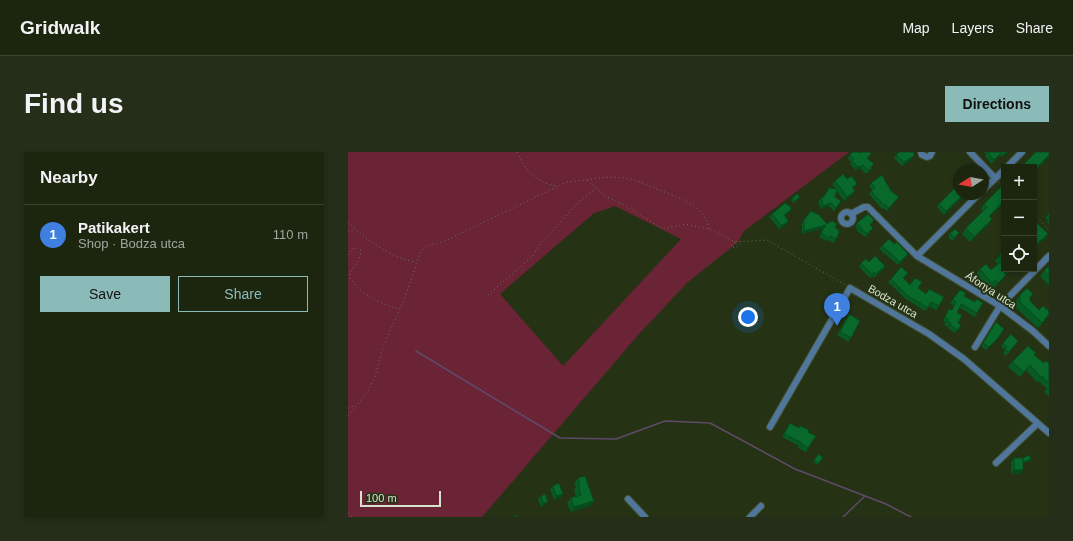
<!DOCTYPE html>
<html lang="en">
<head>
<meta charset="utf-8">
<style>
	:root { --surface:#1c260f; --page:#252e18; --text:#f1f3f6; --muted:#a0a59e; --line:#3a432f; --accent:#8bbbb9 }
	body { margin:0; font-family:Arial,sans-serif; background:var(--page); color:var(--text) }
	.controls { position:absolute; right:12px; top:12px; display:grid; overflow:hidden; border-radius:0px; box-shadow:0 2px 6px #0003 }
	.controls button { width:36px; height:36px; display:grid; place-items:center; padding:0; border:0; border-bottom:1px solid var(--line); background:var(--surface); color:var(--text); font:20px sans-serif }
	.compass { position:absolute; left:605px; top:12px; width:36px; height:36px; border-radius:50%; background:var(--surface); box-shadow:0 2px 6px #0003; rotate:259deg }
	.scale { position:absolute; left:12px; bottom:10px; width:81px; box-sizing:border-box; padding-left:4px; border:2px solid #d8e1ce; border-top:0; font-size:11px; line-height:14px; white-space:nowrap; color:#d8e1ce; -webkit-text-stroke:3px #253214; paint-order:stroke }
	.you { position:absolute; left:400px; top:165px; width:14px; height:14px; margin:-10px; border:3px solid #fff; border-radius:50%; background:#1a73e8; box-shadow:0 0 0 6px #1a73e833 }
	.badge { display:grid; place-items:center; width:26px; height:26px; border-radius:50%; background:var(--accent); color:#fff; font-size:13px; font-weight:700 }
	.pin { position:absolute; translate:-50% -33px; filter:drop-shadow(0 1px 2px #0008) }
	.pin::after { content:''; position:absolute; top:21px; width:14px; height:12px; background:inherit; clip-path:polygon(0 0,100% 0,50% 100%) }
	.list { margin:0; padding:0; list-style:none }
	h2 { display:flex; justify-content:space-between; align-items:center; height:52px; margin:0; padding:0 16px; font-size:17px }
	h2 small { font-size:13px; font-weight:400; color:var(--muted) }
	.list li { display:grid; grid-template-columns:26px 1fr auto; gap:12px; align-items:center; box-sizing:border-box; height:60px; padding:0 16px; border-top:1px solid var(--line) }
	.list b { display:block; font-size:15px; white-space:nowrap }
	.list p { margin:0; font-size:13px; white-space:nowrap; color:var(--muted) }
	.list em { font-size:13px; font-style:normal; color:var(--muted) }
	.actions { display:flex; gap:8px; padding:12px 16px }
	.actions a { flex:1; padding:9px 0; border:1px solid var(--accent); border-radius:0px; text-align:center; font-size:14px; color:var(--accent) }
	.actions .main { background:var(--accent); color:#111 }
	.icon { flex:none; width:22px; height:22px; fill:none; stroke:currentColor; stroke-width:2; stroke-linecap:round; stroke-linejoin:round }
	.map { position:relative; flex:none; width:701px; height:365px; overflow:hidden; border-radius:0px }
	header { display:flex; align-items:center; gap:24px; box-sizing:border-box; height:56px; padding:0 20px; background:var(--surface); border-bottom:1px solid var(--line) }
	header strong { font-size:19px }
	nav { display:flex; gap:22px; margin-inline-start:auto; font-size:14px }
	.intro { display:flex; align-items:center; justify-content:space-between; box-sizing:border-box; height:96px; padding:0 24px }
	h1 { margin:0; font-size:28px }
	.button { padding:10px 18px; border-radius:0px; background:var(--accent); color:#111; font-size:14px; font-weight:700 }
	main { display:flex; gap:24px; padding:0 24px }
	aside { flex:1; background:var(--surface); border-radius:0px; box-shadow:0 2px 6px #0003 }
	.map>svg:first-child { display:block }
</style>
</head>
<body>
<header>
<strong>Gridwalk</strong>
<nav><a>Map</a><a>Layers</a><a>Share</a></nav>
</header>
<div class="intro"><h1>Find us</h1><a class="button">Directions</a></div>
<main>
<aside>
<h2>Nearby<small></small></h2>
<ul class="list">
<li><span class="badge" style="background:#3f7fe0">1</span><div><b>Patikakert</b><p>Shop · Bodza utca</p></div><em>110 m</em></li>
</ul>
<div class="actions"><a class="main">Save</a><a>Share</a></div>
</aside>
<div class="map">
<svg width="701" height="365" viewBox="0 0 701 365">
	<rect width="100%" height="100%" fill="#253214"/>
	<path fill="#6b2436" fill-rule="evenodd" d="M0,0H501L396,79L390,90L339,131L291,182L134,365H0ZM267,54L333,87L215,214L152,142L246,61Z"/>
	<g fill="none" stroke-linecap="round" stroke-linejoin="round">
		<g stroke="#5e4b6a" stroke-width="1.5">
			<path d="M68,199L212,286L268,287L317,269L362,271L447,317L538,352L563,365"/>
			<path d="M495,365L517,344"/>
		</g>
		<defs>
			<g id="street">
				<path d="M573,0L574,3L579,5L582,4L584,0"/>
				<path d="M622,0L647,26"/>
				<path d="M659,15L674,0"/>
				<path d="M635,38L656,18"/>
				<circle cx="499" cy="66" r="6"/>
				<path d="M503,62L516,55H520L569,104L652,154L685,179L701,194"/>
				<path d="M569,104L631,42"/>
				<path d="M627,195L652,154L701,104"/>
				<path d="M422,275L502,136L581,182L616,207L701,281"/>
				<path d="M648,311L689,272"/>
				<path d="M280,347L297,365"/>
				<path d="M402,365L413,354"/>
			</g>
		</defs>
		<use href="#street" stroke="#424e32" stroke-width="8"/>
		<g stroke="#677258" stroke-width="1" stroke-dasharray="1 3" stroke-linecap="butt">
			<path d="M169,0C177,18 187,30 208,34"/>
			<path d="M239,28C254,25 268,24 283,27C291,29 299,33 306,36C326,44 357,52 361,77"/>
			<path d="M651,30L656,35"/>
			<path d="M686,62L701,78"/>
			<path d="M0,70C19,88 41,105 67,110"/>
			<path d="M0,80L7,77"/>
			<path d="M387,90L383,94L387,96L394,91"/>
			<path d="M0,103L4,97L9,96L13,98C13,109 5,114 1,124C11,142 33,152 51,157"/>
			<path d="M140,143L185,104L191,93L233,48L248,37"/>
			<path d="M0,256L8,253"/>
			<path d="M0,264L19,241L27,225L34,198L59,140L73,99L78,94L97,89L219,30L239,28L257,44L276,53L315,77L337,72L361,77L387,90L419,88L498,133"/>
			<path d="M0,361L4,365"/>
		</g>
		<use href="#street" stroke="#50769b" stroke-width="6"/>
	</g>
	<g fill="#075a24">
		<path d="M636,0H660L654,5L652,3L643,12L637,4L638,2Z"/>
		<path d="M502,3L520,6L524,16L518,22L512,16L508,18L502,12L503,10L500,7Z"/>
		<path d="M548,3L563,8L554,14L546,6Z"/>
		<path d="M499,27L506,36L505,37L507,39L504,43L496,49L488,38L487,45L493,49L486,59L480,54L473,57L470,50L473,46L475,45L481,36L488,37L484,32L487,29Z"/>
		<path d="M523,31L548,48L539,59L535,56L534,57L521,42L524,38L521,34Z"/>
		<path d="M656,36V50L642,64L644,67L641,72L622,90L614,82L618,76L635,59L633,57L636,52Z"/>
		<path d="M611,42H617L596,63L589,55L591,52Z"/>
		<path d="M444,46L451,47L446,51L443,48Z"/>
		<path d="M440,61L437,64V74L431,77L421,65L424,62Z"/>
		<path d="M701,61V72L699,70L700,68L697,66Z"/>
		<path d="M456,68L487,76L488,87L485,91L480,88L479,89L471,85L475,77L454,82V71Z"/>
		<path d="M526,68L522,73V80L517,85L509,79L510,78L507,75L509,71Z"/>
		<path d="M602,81H611L608,85L604,89L600,85Z"/>
		<path d="M546,92L558,105L550,113L531,97L534,94Z"/>
		<path d="M656,99V117H664L658,122L654,128L646,136L644,134L641,137L628,123L632,117L643,118L650,112L647,109L651,104Z"/>
		<path d="M521,110L537,114L535,118L526,126L524,124L522,126L511,115L513,111Z"/>
		<path d="M701,115V134L692,124L696,119Z"/>
		<path d="M560,121L555,127L562,133L570,136L578,142L581,137L591,154L588,158L581,154L577,159L558,147L540,130L543,127Z"/>
		<path d="M612,138L616,144L627,150L629,147V161L627,165L611,155L609,161L610,171L613,173L607,181L600,176L601,175L596,173L598,170L595,169L601,157L604,158L606,154L602,151Z"/>
		<path d="M672,143L682,146V149L699,166L690,176L668,156V149Z"/>
		<path d="M501,162L503,186L500,190L489,183Z"/>
		<path d="M646,173L647,190L638,198L633,194Z"/>
		<path d="M655,191L668,193L658,204L655,201L657,198L653,195Z"/>
		<path d="M686,203L696,211H701V244L696,240L699,237L691,229L690,231L678,218L672,225L660,215L664,210Z"/>
		<path d="M442,271L450,276L452,274L460,280V296L458,300L450,296L451,294L434,285Z"/>
		<path d="M470,302L475,305L470,313L465,310Z"/>
		<path d="M666,306H675L682,309L675,311V310V318L672,322H663V310Z"/>
		<path d="M230,326L246,349L242,354L223,360L219,351L223,346L228,345L226,338L228,335L226,332Z"/>
		<path d="M205,334L213,346L206,348L202,337Z"/>
		<path d="M193,344L197,353L193,355L190,347Z"/>
	</g>
	<g fill="#064a1d">
		<path d="M654,0L652,3L643,12L646,8Z"/>
		<path d="M658,0H660L654,5L656,2Z"/>
		<path d="M701,3V5L686,20V18Z"/>
		<path d="M566,4L563,8L554,14L556,10Z"/>
		<path d="M515,13L512,16L508,18L510,15Z"/>
		<path d="M507,39L504,43L496,49L499,45Z"/>
		<path d="M616,42H617L596,63L598,59Z"/>
		<path d="M656,49V50L638,69L641,64Z"/>
		<path d="M483,51L480,54L473,57L475,54Z"/>
		<path d="M443,58L440,61L433,66L436,63Z"/>
		<path d="M644,67L641,72L622,90L626,85Z"/>
		<path d="M439,71L437,74L431,77L433,73Z"/>
		<path d="M478,73L475,77L454,82L456,79Z"/>
		<path d="M700,82L697,87L686,96V94Z"/>
		<path d="M560,102L558,105L550,113L552,110Z"/>
		<path d="M537,114L535,118L526,126L528,122Z"/>
		<path d="M661,117H664L653,126L656,121Z"/>
		<path d="M658,123L654,128L646,136L650,131Z"/>
		<path d="M701,162L699,166L690,176L694,171Z"/>
		<path d="M650,186L647,190L638,198Z"/>
		<path d="M683,307L682,309L675,311L676,310Z"/>
		<path d="M666,318H675L672,322H663Z"/>
		<path d="M215,342L213,346L206,348L208,344Z"/>
		<path d="M246,349L242,354L223,360L226,355Z"/>
		<path d="M200,350L197,353L193,355L195,351Z"/>
	</g>
	<g fill="#08692a" stroke="#064a1d">
		<path d="M505,0H510L512,1L513,0H521L523,2L519,6L526,12L520,18L515,13L510,15L504,9L506,7L502,3Z"/>
		<path d="M551,0H566V4L556,10L548,3Z"/>
		<path d="M639,0H654L646,8Z"/>
		<path d="M688,0H701V3L686,18V15H673Z"/>
		<path d="M628,15L632,18H625Z"/>
		<path d="M495,22L499,27L504,24L509,32L504,36L507,39L499,45L487,29Z"/>
		<path d="M534,23L543,39L551,45L541,56L537,52L536,53L523,39L527,36L523,31Z"/>
		<path d="M611,32V42H616L598,59L591,52Z"/>
		<path d="M654,34L656,36V49L641,64L644,67L626,85L618,76L639,55L636,52Z"/>
		<path d="M481,36L489,37L487,45L493,49L488,56L483,51L475,54L473,46L476,45Z"/>
		<path d="M449,42L452,45L447,49L444,46Z"/>
		<path d="M437,51L443,55V58L436,63L440,68L439,71L433,73L424,62Z"/>
		<path d="M463,59L471,63L479,72L484,69L489,72L487,76L491,78V81L488,87L482,84L481,86L473,81L478,73L456,79V68Z"/>
		<path d="M520,62L526,68L522,73L525,76L519,82L512,76L513,75L509,71Z"/>
		<path d="M686,68L700,82L686,94Z"/>
		<path d="M607,77L611,81L606,86L602,81Z"/>
		<path d="M541,87L546,92L549,90L560,102L552,110L534,94Z"/>
		<path d="M656,99V117H661L656,121L658,123L650,131L647,128L644,131L632,117L638,112L643,118L655,108L651,104Z"/>
		<path d="M527,104L537,114L528,122L526,120L524,123L513,111L518,107L521,110Z"/>
		<path d="M701,114V124L696,119Z"/>
		<path d="M553,115L560,121L555,126L562,133L567,126L574,130L570,136L578,142L581,137L596,145L591,154L583,150L580,156L560,144L543,127Z"/>
		<path d="M679,136L685,142L682,145V149L691,158L695,154L701,159V162L694,171L672,150V143Z"/>
		<path d="M612,138L618,141L616,144L627,150L629,147L635,151L629,161L613,152L609,161L614,163L610,171L613,173L610,178L602,173L603,171L599,169L600,167L597,165L601,157L604,158L608,150L605,147Z"/>
		<path d="M501,162L512,169L503,186L492,180Z"/>
		<path d="M648,170L656,177L650,186L641,195L635,191Z"/>
		<path d="M663,182L670,189L661,200L657,197L659,195L655,191Z"/>
		<path d="M680,194L688,201L686,203L696,211L698,209L701,211V231L694,224L693,226L682,213L676,220L664,210Z"/>
		<path d="M442,271L451,276L452,274L461,278L460,280L468,284L460,296L453,292L454,291L436,282Z"/>
		<path d="M470,302L475,305L471,311L466,309Z"/>
		<path d="M681,303L683,307L676,310L675,306Z"/>
		<rect x="666" y="306" width="9" height="12"/>
		<path d="M237,324L246,349L226,355L223,346L233,343L230,332H232L230,326Z"/>
		<path d="M211,331L215,342L208,344L205,334Z"/>
		<path d="M197,342L200,350L195,351L193,344Z"/>
		<path d="M167,363L170,365H165Z"/>
	</g>
	<g text-anchor="middle" dominant-baseline="central" stroke-width="4" stroke-linejoin="round" paint-order="stroke">
		<g font-size="11" fill="#d8e1ce" stroke="#253214">
			<text transform="translate(643 138) rotate(33)">Áfonya utca</text>
			<text transform="translate(545 149) rotate(30)">Bodza utca</text>
		</g>
	</g>
</svg>
<div class="controls">
<button>+</button>
<button>−</button>
<button><svg class="icon" aria-label="locate" viewBox="0 0 24 24"><circle cx="12" cy="12" r="6"/><path d="M12 2v4M12 18v4M2 12h4M18 12h4"/></svg></button>
</div>
<svg class="compass" viewBox="-18 -18 36 36"><path d="M0-13l5 13h-10z" fill="#e53935"/><path d="M0 13l5-13h-10z" fill="#a0a59e"/></svg>
<div class="scale">100 m</div>
<div class="you"></div>
<div class="pin badge" style="left:489px;top:174px;background:#3f7fe0">1</div>
</div>
</main>
</body>
</html>
